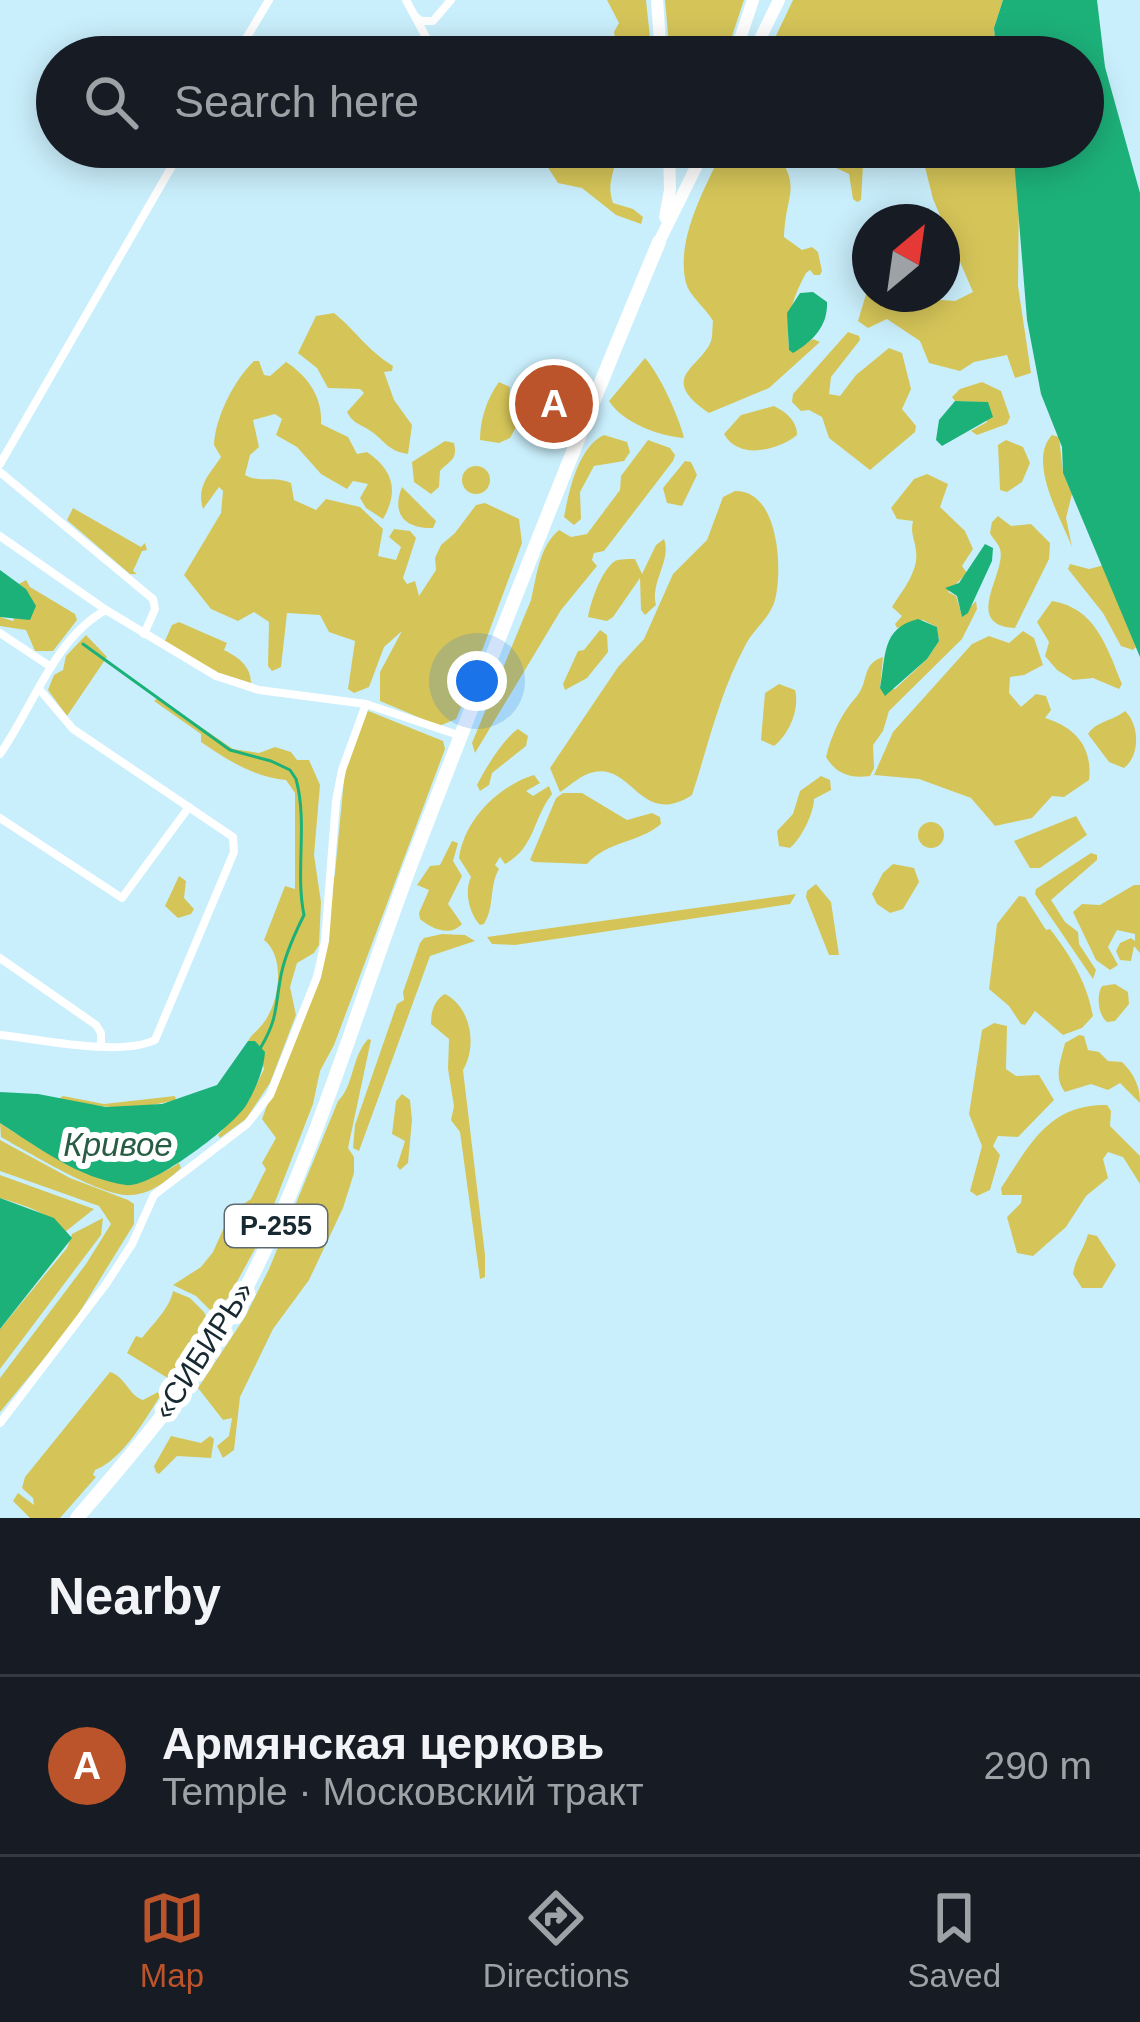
<!DOCTYPE html>
<html lang="en">
<head>
<meta charset="utf-8">
<style>
	:root { --surface:#171b24; --page:#20242c; --text:#f1f3f6; --muted:#9ea1a6; --line:#363941; --accent:#bb542a }
	body { margin:0; font-family:Helvetica,sans-serif; background:var(--page); color:var(--text) }
	.compass { position:absolute; left:852px; top:204px; width:108px; height:108px; border-radius:50%; background:var(--surface); box-shadow:0 6px 30px #0003; rotate:29deg }
	.you { position:absolute; left:477px; top:681px; width:42px; height:42px; margin:-30px; border:9px solid #fff; border-radius:50%; background:#1a73e8; box-shadow:0 0 0 18px #1a73e833 }
	.badge { display:grid; place-items:center; width:78px; height:78px; border-radius:50%; background:var(--accent); color:#fff; font-size:39px; font-weight:700 }
	.pin { position:absolute; translate:-50% -50%; border:6px solid #fff; box-shadow:0 3px 12px #0006 }
	.list { margin:0; padding:0; list-style:none }
	h2 { display:flex; justify-content:space-between; align-items:center; height:156px; margin:0; padding:0 48px; font-size:51px }
	h2 small { font-size:39px; font-weight:400; color:var(--muted) }
	.list li { display:grid; grid-template-columns:78px 1fr auto; gap:36px; align-items:center; box-sizing:border-box; height:180px; padding:0 48px; border-top:3px solid var(--line) }
	.list b { display:block; font-size:45px; white-space:nowrap }
	.list p { margin:0; font-size:39px; white-space:nowrap; color:var(--muted) }
	.list em { font-size:39px; font-style:normal; color:var(--muted) }
	.icon { flex:none; width:66px; height:66px; fill:none; stroke:currentColor; stroke-width:2; stroke-linecap:round; stroke-linejoin:round }
	.map { position:relative; flex:none; width:1140px; height:1518px; overflow:hidden }
	.search { position:absolute; background:var(--surface); box-shadow:0 6px 30px #0003; left:36px; right:36px; top:36px; height:132px; display:flex; align-items:center; gap:30px; box-sizing:border-box; padding:0 42px; border-radius:66px; color:var(--muted); font-size:45px }
	.sheet { height:336px; background:var(--surface) }
	nav { display:flex; justify-content:space-around; align-items:center; box-sizing:border-box; height:168px; border-top:3px solid var(--line); background:var(--surface); font-size:33px; color:var(--muted) }
	nav a { display:grid; justify-items:center; gap:6px }
	nav .on { color:var(--accent) }
	.map>svg:first-child { display:block }
</style>
</head>
<body>
<div class="map">
<svg width="1140" height="1518" viewBox="0 0 1140 1518">
	<rect width="100%" height="100%" fill="#caeffc"/>
	<g fill="#d5c559">
		<path d="M607,0H646L652,57H619L614,32L619,23Z"/>
		<path d="M665,0H744L725,57H670Z"/>
		<path d="M793,0H1003L994,28L997,57H766Z"/>
		<path d="M600,147H628L626,159L615,162C613,177 607,184 613,203L633,209L643,217L641,224L616,215L582,188L558,183L545,163L547,152L560,160L589,163Z"/>
		<path d="M724,147H773C803,189 786,190 784,237L802,250L812,247L818,252L822,271L820,275H814L810,270L806,273C792,299 786,318 789,350L793,352L813,339L820,342L769,388L709,413C656,377 701,368 711,341C713,335 712,328 713,321C706,308 689,296 686,283C675,238 706,187 724,147Z"/>
		<path d="M831,147H864L861,200L857,202L853,199L849,174L834,167Z"/>
		<path d="M920,147H1013L1019,189L1018,286L1031,373L1015,378L1007,355L974,362L960,371L929,363L920,341L887,319L868,328L858,321L870,281V294H895L903,305L930,299L955,301L973,292L933,199Z"/>
		<path d="M334,313C358,333 366,349 393,366L392,371L384,372L394,400L412,425L408,454C388,451 386,442 372,432C360,423 354,425 347,412L364,393L360,389L328,388L317,368L298,353L316,316Z"/>
		<path d="M848,332L859,336L860,340L831,377L829,394L840,396L856,375L889,348L902,353L911,389L902,409L916,426L915,432L870,470L829,438L822,417L809,410L801,411L792,402L793,394Z"/>
		<path d="M645,358C659,373 679,417 684,438C659,436 623,423 609,401Z"/>
		<path d="M254,361H259L264,375L270,376L286,362C308,376 323,398 321,424L348,437L357,454L367,452C392,469 400,490 383,519L366,508L360,498L368,484L353,481L347,489L321,474L297,447L276,435L282,419L275,414L253,420L259,447L250,455L245,475C258,483 276,476 291,483L294,500L316,510L326,499L360,507L383,529L378,556L396,560L401,547L389,537L394,529L410,531L416,538L403,578L407,584L415,581L419,596L436,570L435,558L441,545L455,533L476,505L485,503L519,519L522,543L460,710L456,719L439,726L380,701V672L402,631L384,647L369,687L354,693L348,689L355,641L329,632L320,615L287,613L281,667L272,671L268,666L269,622L254,612L238,621L211,609L184,575L221,513L223,491L219,487L203,509C196,486 209,475 221,457L214,445C215,418 234,380 254,361Z"/>
		<path d="M499,382L510,387L509,400L528,405L510,438L499,443L480,440C480,420 487,398 499,382Z"/>
		<path d="M982,382L1001,391L1010,417L1007,424L977,435L971,431L987,422L978,402L955,401L952,397L960,389Z"/>
		<path d="M774,406C786,412 797,421 797,435C777,451 738,460 724,434L741,415Z"/>
		<path d="M604,435L627,442L630,452L624,461L594,466L580,492L581,519L574,525L564,517C569,491 578,447 604,435Z"/>
		<path d="M1052,435L1059,437L1063,473L1072,494L1066,518L1072,547C1061,518 1027,462 1052,435Z"/>
		<path d="M648,440L670,448L675,455L673,461L604,551L594,553L592,560L597,566L561,610L475,753L472,743L531,600C537,575 539,547 559,530L571,537L587,534L620,490L621,476Z"/>
		<path d="M1006,440L1023,447L1030,463L1022,482L1007,492L1000,490L998,445Z"/>
		<path d="M445,441L454,443C458,460 450,460 440,471L439,487L431,494L414,482L412,462Z"/>
		<path d="M685,461L691,462L697,475L682,506L667,503L663,488Z"/>
		<circle cx="476" cy="480" r="14"/>
		<path d="M927,474L948,484L940,507L965,531L973,549L962,566L967,573L948,592L956,596L962,616L976,601L977,609L962,639L889,711L883,731L873,745L874,768L870,776C851,779 836,774 826,757C832,733 841,714 857,696C869,682 861,664 883,657L880,688L895,689L927,659L939,641L937,627L923,620L897,628L895,624L902,616L892,607C902,591 919,571 916,551C915,539 910,534 913,521L897,519L891,508L914,479Z"/>
		<path d="M402,487L436,521L433,528C405,529 391,514 402,487Z"/>
		<path d="M735,491C779,490 783,569 775,600C770,618 753,630 745,646C720,692 708,746 692,795C641,828 633,764 594,772C582,774 571,785 560,792L550,768L618,667L644,639L673,574L707,540L723,497Z"/>
		<path d="M73,508L141,547L145,543L147,550L142,551L133,571L137,574H130L67,520Z"/>
		<path d="M998,516L1011,526L1031,524L1050,543L1049,559L1015,628C961,625 1007,573 1000,549C998,543 993,539 990,533L992,522Z"/>
		<path d="M664,539C672,560 650,582 656,605L645,615L641,610L640,578L613,617L607,621L588,617C590,603 602,569 615,561C619,559 630,559 635,559L642,574L656,545Z"/>
		<path d="M1070,564L1089,569L1104,565L1136,647L1133,650L1121,646L1103,613L1068,569Z"/>
		<path d="M26,580L30,587L75,614L77,620L53,651H35L26,630L0,626V617L13,621L26,589L19,584Z"/>
		<path d="M1052,601C1096,608 1107,648 1122,684L1119,689L1093,678L1073,680L1057,670L1045,656L1049,642L1037,622Z"/>
		<path d="M179,622L227,643L224,650C238,657 251,666 251,683L219,673L164,643L172,625Z"/>
		<path d="M600,630L607,635L608,652L587,678L565,690L563,684L578,651L584,650Z"/>
		<path d="M1023,631L1034,638L1043,665L1024,675L1010,677L1009,693L1021,707L1036,694L1046,696L1051,710L1045,718C1075,727 1093,747 1089,780L1064,797L1052,796L1032,818L995,826L971,798L919,779L874,775L893,732L972,644L989,636L1009,643Z"/>
		<path d="M86,635L107,657L67,716L48,690L54,675L63,670L66,656Z"/>
		<path d="M779,684L795,690C800,709 789,734 774,746L761,740L765,693Z"/>
		<path d="M158,698L233,749L259,753L275,747L291,752L297,760H309L320,785L314,855L321,902L319,945L314,953L297,963L290,987L296,1015L270,1083L246,1119L220,1138L218,1135L248,1102L264,1069L255,1041H248C251,1035 257,1031 261,1026C280,1005 286,957 264,940L285,886L295,889V793L286,780C254,777 227,760 201,742V734L154,701Z"/>
		<path d="M366,710L443,741L445,749L334,1045L320,1071L313,1104L261,1238L228,1298L212,1312L196,1296L173,1285L201,1267L213,1252L231,1212L251,1199L266,1169L262,1163L276,1138L262,1119L320,963L335,873L345,769Z"/>
		<path d="M1125,711C1140,725 1140,756 1124,768L1109,762L1088,734C1096,721 1113,721 1125,711Z"/>
		<path d="M518,729L528,736L526,746L492,773L489,785L480,791L477,785C485,769 504,738 518,729Z"/>
		<path d="M534,775L540,783L526,791L533,796L549,786L552,794C533,818 535,848 505,864L500,857L495,865L499,869C489,886 495,906 484,924L480,925C469,913 464,891 471,877L459,858C464,820 498,786 534,775Z"/>
		<path d="M821,776L830,780L831,790L814,799C814,813 801,839 790,848L779,846L777,831L793,814L800,791Z"/>
		<path d="M563,793H582L627,820L652,813L660,817L661,824C639,843 607,841 587,864L534,862L530,860L556,798Z"/>
		<path d="M1076,816L1087,835L1040,868H1030L1014,841Z"/>
		<circle cx="931" cy="835" r="13"/>
		<path d="M452,841L458,843L453,861L462,876L448,904L462,924C450,937 432,929 420,919L419,913L429,890L417,885L430,866L440,865Z"/>
		<path d="M1091,853L1097,855V860L1051,900L1065,922L1078,932L1079,944L1096,970L1093,979L1035,894L1036,889Z"/>
		<path d="M893,864L914,868L919,882L903,909L890,913L877,904L872,894L883,873Z"/>
		<path d="M179,876L186,881L184,898L194,909L191,914L178,918L165,906Z"/>
		<path d="M816,884L831,902L839,955H829L806,897L807,891Z"/>
		<path d="M1134,885H1140V953L1134,946L1131,961L1120,960L1116,951L1120,943L1131,938L1135,941V934L1117,930L1108,947L1118,965L1110,970L1096,960L1073,912L1082,904L1100,905Z"/>
		<path d="M796,894L790,904L515,945L492,944L487,937Z"/>
		<path d="M1019,896L1025,897L1046,930L1050,929C1071,956 1087,983 1093,1016L1082,1028L1063,1035L1035,1011L1025,1025L1021,1024L1009,1006L989,989L997,924Z"/>
		<path d="M442,934L465,935L475,941L430,956L359,1151L353,1148L355,1125L397,1004L404,1000L403,992L420,943L424,938Z"/>
		<path d="M1115,984L1128,992L1129,1004L1115,1021L1107,1022C1098,1015 1096,996 1102,986Z"/>
		<path d="M445,994C472,1008 477,1047 463,1070L485,1255V1277L480,1279L460,1132L451,1120L454,1106L448,1069L449,1039L431,1024C431,1012 434,1000 445,994Z"/>
		<path d="M994,1023L1007,1026L1006,1069L1016,1076L1039,1075L1054,1100L1018,1137L998,1136L993,1146L1000,1155L990,1190L977,1196L970,1191L982,1146L969,1114L982,1030Z"/>
		<path d="M1079,1035L1084,1036L1088,1050L1099,1052L1108,1061L1122,1062C1134,1074 1140,1086 1140,1103L1120,1083L1108,1090L1091,1084L1065,1092C1053,1077 1061,1060 1065,1043Z"/>
		<path d="M368,1039L371,1040L348,1148L354,1157V1173L343,1208L309,1280L273,1329L240,1397L234,1450L223,1458L217,1446L229,1436L232,1418L223,1420L198,1388L245,1317L269,1269L338,1101C354,1086 351,1058 368,1039Z"/>
		<path d="M402,1094L410,1100L412,1120L408,1163L400,1170L397,1166L405,1141L392,1134L396,1101Z"/>
		<path d="M63,1096L104,1104L175,1096L176,1100L134,1109L67,1103L60,1098Z"/>
		<path d="M1107,1105L1111,1111L1110,1126L1140,1156V1184L1123,1157L1108,1152L1103,1159L1108,1178L1086,1196L1066,1227L1033,1256L1017,1253L1007,1217L1021,1203L1022,1195H1002L1001,1188C1030,1145 1048,1104 1107,1105Z"/>
		<path d="M0,1123C53,1157 116,1206 179,1163L181,1168C167,1181 151,1194 131,1195C103,1198 28,1152 1,1137Z"/>
		<path d="M0,1140L70,1178L128,1200L134,1204V1224L71,1326L0,1412V1378L86,1264L111,1224L99,1206L0,1171Z"/>
		<path d="M0,1175L94,1209L65,1232C47,1212 27,1206 0,1198Z"/>
		<path d="M103,1218L101,1235L0,1369V1329L67,1248L72,1234Z"/>
		<path d="M1088,1234L1097,1236L1116,1265L1102,1288H1082L1073,1274C1075,1259 1084,1249 1088,1234Z"/>
		<path d="M173,1291L190,1298L204,1312L211,1326L178,1377L171,1380L127,1353L136,1336L142,1338C152,1325 170,1308 173,1291Z"/>
		<path d="M110,1372C126,1377 129,1396 143,1400L158,1392L160,1396C145,1420 122,1460 95,1470L93,1475L96,1477L60,1518H30L13,1501L18,1493L34,1505L33,1498L22,1488L25,1477Z"/>
		<path d="M171,1436L201,1443L210,1436L214,1439L211,1458L177,1456L159,1474L156,1472L154,1466Z"/>
	</g>
	<g fill="#1db17a">
		<path d="M1003,0H1097L1105,67L1140,193V657L1063,473L1062,447L1041,394L1027,320L1013,147H1083V57H997L994,28Z"/>
		<path d="M813,292L827,302C828,326 813,341 793,353L789,350L787,313L800,293Z"/>
		<path d="M955,401L988,402L993,417L942,446L936,440L939,420Z"/>
		<path d="M985,544L993,548L992,561L968,613L962,617L957,596L945,588L959,583Z"/>
		<path d="M0,570L26,589L36,606L30,620L0,617Z"/>
		<path d="M918,619L937,627L939,641L927,659L885,696L880,688C886,657 881,628 918,619Z"/>
		<path d="M248,1041H255L265,1052C264,1069 256,1088 247,1104C234,1126 151,1189 126,1185C78,1178 39,1148 0,1123V1092L38,1094L106,1107L162,1104L217,1085Z"/>
		<path d="M0,1198L54,1218L72,1238L0,1329Z"/>
	</g>
	<g fill="none" stroke-linecap="round" stroke-linejoin="round">
		<path stroke="#1db17a" stroke-width="3" d="M83,644L230,750L271,761L290,770L296,779C308,823 295,872 304,915C294,935 283,959 280,981C275,1009 277,1020 261,1047"/>
		<g stroke="#fff" stroke-width="8">
			<path d="M406,0L426,37"/>
			<path d="M415,16L421,21H433L451,0"/>
			<path d="M235,57L269,0"/>
			<path d="M0,464L183,147"/>
			<path d="M0,472L153,599L155,609L144,634"/>
			<path d="M0,536L106,610L216,676L259,690L366,704L461,736"/>
			<path d="M0,633L51,667"/>
			<path d="M0,754C33,707 55,637 106,610"/>
			<path d="M0,818L122,898L189,807"/>
			<path d="M0,958L96,1025L101,1033V1045"/>
			<path d="M0,1035C40,1039 120,1057 155,1040L234,852L233,837L73,729L40,690"/>
			<path d="M0,1423L106,1284L132,1244L154,1195L247,1124L270,1095L317,977L325,941L336,801L342,770L366,704"/>
		</g>
		<g stroke="#fff" stroke-width="12">
			<path d="M657,0L661,57"/>
			<path d="M734,57L753,0"/>
			<path d="M751,57L779,0"/>
			<path d="M665,217L670,190L669,147"/>
			<path d="M659,242L706,147"/>
		</g>
		<path stroke="#fff" stroke-width="14" d="M77,1518C136,1450 196,1379 240,1299C315,1160 357,1006 413,859C493,652 573,447 659,242"/>
	</g>
	<g text-anchor="middle" dominant-baseline="central" stroke-width="12" stroke-linejoin="round" paint-order="stroke">
		<rect fill="#fff" stroke="#5d6a6f" stroke-width="3" x="225" y="1205" width="102" height="42" rx="9"/>
		<g font-size="27" font-weight="bold" fill="#182a31">
			<text x="276" y="1226">Р-255</text>
		</g>
		<g font-size="30" fill="#182a31" stroke="#fff">
			<text transform="translate(203 1350) rotate(-57)">«СИБИРЬ»</text>
		</g>
		<g font-size="33" font-style="italic" fill="#285c44" stroke="#fff">
			<text x="118" y="1144">Кривое</text>
		</g>
	</g>
</svg>
<svg class="compass" viewBox="-18 -18 36 36"><path d="M0-13l5 13h-10z" fill="#e53935"/><path d="M0 13l5-13h-10z" fill="#9ea1a6"/></svg>
<div class="you"></div>
<div class="pin badge" style="left:554px;top:404px">A</div>
<div class="search"><svg class="icon" aria-label="search" viewBox="0 0 24 24"><circle cx="10" cy="10" r="6"/><path d="M15 15l6 6"/></svg>Search here</div>
</div>
<section class="sheet">
<h2>Nearby<small></small></h2>
<ul class="list">
<li><span class="badge">A</span><div><b>Армянская церковь</b><p>Temple · Московский тракт</p></div><em>290 m</em></li>
</ul>
</section>
<nav>
<a class="on"><svg class="icon" aria-label="map" viewBox="0 0 24 24"><path d="M3 6l6-2 6 2 6-2v14l-6 2-6-2-6 2zM9 4v14M15 6v14"/></svg>Map</a>
<a><svg class="icon" aria-label="directions" viewBox="0 0 24 24"><path d="M12 3l9 9-9 9-9-9zM9 14v-3h6M13 9l2 2-2 2"/></svg>Directions</a>
<a><svg class="icon" aria-label="saved" viewBox="0 0 24 24"><path d="M7 4h10v16l-5-4-5 4z"/></svg>Saved</a>
</nav>
</body>
</html>
